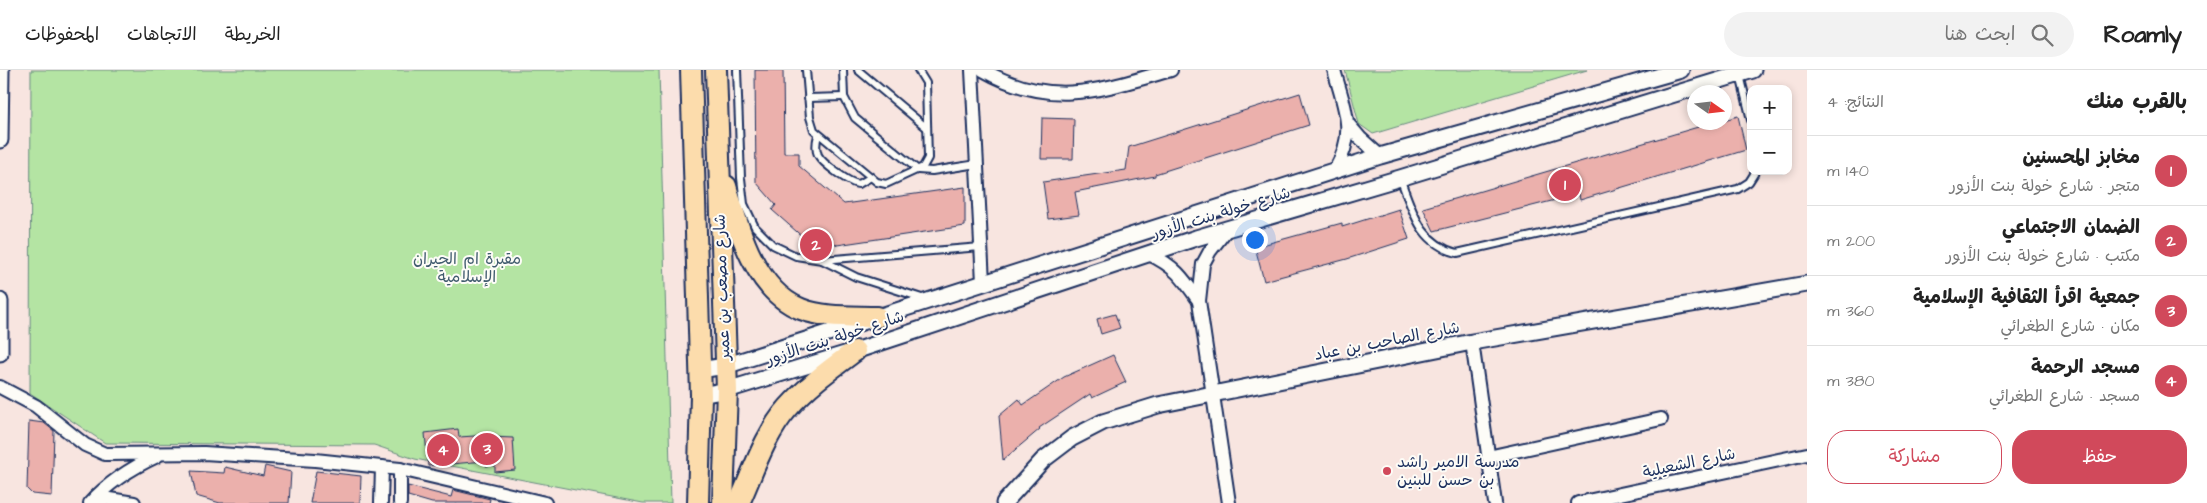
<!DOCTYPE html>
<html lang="ar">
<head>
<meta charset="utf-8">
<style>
	:root { --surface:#fff; --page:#f2f2f2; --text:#222; --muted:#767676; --line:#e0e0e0; --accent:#d1495b }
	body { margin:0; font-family:"Architects Daughter","Playpen Sans Arabic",sans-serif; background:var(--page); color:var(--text); direction:rtl }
	.controls { position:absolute; right:15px; top:15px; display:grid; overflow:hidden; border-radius:10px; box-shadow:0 2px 8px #0003 }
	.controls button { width:45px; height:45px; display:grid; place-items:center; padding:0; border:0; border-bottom:1px solid var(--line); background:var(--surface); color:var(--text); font:25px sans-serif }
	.compass { position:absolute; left:1687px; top:15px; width:45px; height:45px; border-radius:50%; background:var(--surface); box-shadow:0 2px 8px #0003; rotate:104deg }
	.you { position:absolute; left:1254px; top:169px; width:18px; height:18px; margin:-12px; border:4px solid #fff; border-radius:50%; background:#1a73e8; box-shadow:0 0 0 8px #1a73e833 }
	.badge { display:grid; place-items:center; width:32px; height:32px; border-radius:50%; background:var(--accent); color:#fff; font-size:16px; font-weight:700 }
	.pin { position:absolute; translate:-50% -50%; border:2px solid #fff; box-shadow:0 1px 5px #0006 }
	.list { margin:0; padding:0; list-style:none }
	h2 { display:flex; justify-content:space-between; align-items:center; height:65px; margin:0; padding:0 20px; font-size:21px }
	h2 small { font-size:16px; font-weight:400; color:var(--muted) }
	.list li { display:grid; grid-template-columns:32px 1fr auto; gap:15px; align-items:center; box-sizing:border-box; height:70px; padding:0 20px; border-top:1px solid var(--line) }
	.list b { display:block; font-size:19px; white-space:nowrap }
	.list p { margin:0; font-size:16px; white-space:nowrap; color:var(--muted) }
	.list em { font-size:16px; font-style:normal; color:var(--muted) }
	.actions { display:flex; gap:10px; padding:15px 20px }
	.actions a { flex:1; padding:11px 0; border:1px solid var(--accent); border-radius:20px; text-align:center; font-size:18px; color:var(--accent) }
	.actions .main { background:var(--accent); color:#fff }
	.icon { flex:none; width:28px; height:28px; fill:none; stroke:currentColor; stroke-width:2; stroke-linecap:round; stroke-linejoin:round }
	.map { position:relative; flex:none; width:1807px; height:433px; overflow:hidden; direction:ltr }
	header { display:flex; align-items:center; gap:30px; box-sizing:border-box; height:70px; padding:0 25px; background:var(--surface); border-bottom:1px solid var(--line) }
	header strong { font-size:24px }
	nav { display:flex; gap:28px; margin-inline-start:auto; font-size:18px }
	.search { width:350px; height:45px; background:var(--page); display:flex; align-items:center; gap:12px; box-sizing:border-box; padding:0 18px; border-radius:28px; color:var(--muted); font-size:19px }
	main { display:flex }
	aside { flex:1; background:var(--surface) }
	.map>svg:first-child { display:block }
</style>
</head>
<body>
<header>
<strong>Roamly</strong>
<div class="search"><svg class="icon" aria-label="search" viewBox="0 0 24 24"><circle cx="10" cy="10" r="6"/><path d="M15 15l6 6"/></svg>ابحث هنا</div>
<nav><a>الخريطة</a><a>الاتجاهات</a><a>المحفوظات</a></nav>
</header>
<main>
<aside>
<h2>بالقرب منك<small>النتائج: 4</small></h2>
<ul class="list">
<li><span class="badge">1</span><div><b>مخابز المحسنين</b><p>متجر · شارع خولة بنت الأزور</p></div><em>140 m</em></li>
<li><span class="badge">2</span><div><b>الضمان الاجتماعي</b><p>مكتب · شارع خولة بنت الأزور</p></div><em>200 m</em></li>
<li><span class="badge">3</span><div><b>جمعية اقرأ الثقافية الإسلامية</b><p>مكان · شارع الطغرائي</p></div><em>360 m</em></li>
<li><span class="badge">4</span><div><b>مسجد الرحمة</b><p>مسجد · شارع الطغرائي</p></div><em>380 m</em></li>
</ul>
<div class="actions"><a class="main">حفظ</a><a>مشاركة</a></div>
</aside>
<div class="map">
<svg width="1807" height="433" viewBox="0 0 1807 433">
	<rect width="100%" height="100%" fill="#f8e5e0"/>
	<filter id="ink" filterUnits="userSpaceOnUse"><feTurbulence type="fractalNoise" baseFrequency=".02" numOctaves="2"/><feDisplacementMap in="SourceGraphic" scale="10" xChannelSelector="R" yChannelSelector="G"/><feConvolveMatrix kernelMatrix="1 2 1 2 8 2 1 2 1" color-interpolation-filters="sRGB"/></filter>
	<g filter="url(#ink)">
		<g fill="#b4e4a3" stroke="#688a80">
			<path d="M31,0H659L671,433H643L415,389L374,375L105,373L30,323Z"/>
			<path d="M1345,0H1587L1373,64L1359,54Z"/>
		</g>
		<g fill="#ebb0ac" stroke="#1b2f5e">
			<path d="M755,0H783L784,83H799V96L844,134L965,117V156L837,175L814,158L805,169L772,140L776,135L756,112Z"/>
			<path d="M1300,23L1309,55L1155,104V106L1075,122L1079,145L1048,149L1043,112L1126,100L1129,77Z"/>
			<path d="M1738,46L1746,80L1580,130L1579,124L1434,161L1423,138L1715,52H1724V50Z"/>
			<path d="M1042,48L1074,49L1073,89H1041Z"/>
			<path d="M1399,139L1409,169L1347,189L1264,211L1255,177L1342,153V157Z"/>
			<path d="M1115,244L1120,258L1101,264L1097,249Z"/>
			<path d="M1113,285L1126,312L1092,328L1090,324L1039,358L1040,359L1003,390L999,346L1019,329L1023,335L1064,307Z"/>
			<path d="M29,351L44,353L54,361L52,426L32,424L27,419Z"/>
			<path d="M458,359L459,367L490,365V367L513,368L515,400L495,402V395L486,396L485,391L428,396L425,363Z"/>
			<path d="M265,396L291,402L289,433H220L196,426L191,401L224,403L225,397L263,406Z"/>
			<path d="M316,401L361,406L360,433H310Z"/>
			<path d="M408,416L451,427L453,420L490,429L489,433H432L408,426Z"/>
		</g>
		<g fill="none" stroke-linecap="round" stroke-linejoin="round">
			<defs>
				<g id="service">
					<path d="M737,0L741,108L744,134L755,157L773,175L796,186L822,190L981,177"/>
					<path d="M806,0L810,47L814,60L877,112L886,114L923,97L928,88L926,13L918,0"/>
					<path d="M843,0L844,27L855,48L918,100L932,101L977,94"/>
					<path d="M858,0L927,58"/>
					<path d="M1740,5L1751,50"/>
					<path d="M808,28L844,27"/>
					<path d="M818,65C816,72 815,78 818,85C822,93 850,114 859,114L871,107"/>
					<path d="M1400,108C1413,141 1419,173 1457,183L1738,119L1749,112L1756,101"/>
					<path d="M822,190L856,207L925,229"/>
				</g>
				<g id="minor">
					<path d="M972,0L983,212"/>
					<path d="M983,0C1051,39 1102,20 1171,0"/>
					<path d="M1334,0C1345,40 1357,62 1335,100"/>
					<path d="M1349,55L1360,68L1380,86"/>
					<path d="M1227,159L1210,181L1203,194L1199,231L1229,433"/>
					<path d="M1149,184C1175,196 1183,208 1199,231"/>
					<path d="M1472,272L1495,433"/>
					<path d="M0,317L36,336L85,375L105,384L204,383L315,390L400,399L545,433"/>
					<path d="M1488,387L1661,349"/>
					<path d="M90,433C109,412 131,398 157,386"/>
					<path d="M92,433L103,428L134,433"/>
					<path d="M381,433L382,397"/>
					<path d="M400,433V399"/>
					<path d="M1578,433L1807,384"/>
				</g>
				<g id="tertiary">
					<path d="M0,70L1,0"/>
					<path d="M0,231V283"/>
					<path d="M700,300L725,296L1380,86L1681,0"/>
					<path d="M701,325L727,320L855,281L1196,168L1400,108L1753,0"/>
					<path d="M1004,433L1043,390L1072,368L1103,352L1158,335L1472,272L1807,214"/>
				</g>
				<g id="trunk">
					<path d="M691,0L701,325L698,433"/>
					<path d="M716,0L727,320L723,433"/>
					<path d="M726,116C738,158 755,221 801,239C824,248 852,246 877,247"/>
					<path d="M739,433C753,402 765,364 788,338C808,315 832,298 855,281"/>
				</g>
			</defs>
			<use href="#service" stroke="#1b2f5e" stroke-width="10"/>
			<use href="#minor" stroke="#1b2f5e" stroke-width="16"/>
			<use href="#tertiary" stroke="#1b2f5e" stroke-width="19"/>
			<use href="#trunk" stroke="#1b2f5e" stroke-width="24"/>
			<use href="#service" stroke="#fdfcf7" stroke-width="6"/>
			<use href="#minor" stroke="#fdfcf7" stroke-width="12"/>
			<use href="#tertiary" stroke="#fdfcf7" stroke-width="15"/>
			<use href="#trunk" stroke="#fcdcac" stroke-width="20"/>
		</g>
	</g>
	<circle fill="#d1495b" stroke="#fdfcf7" stroke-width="2" cx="1387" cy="401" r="5"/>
	<g text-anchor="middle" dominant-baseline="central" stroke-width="4" stroke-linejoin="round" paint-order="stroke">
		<g font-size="16" fill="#1b2f5e" stroke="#fdfcf7">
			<text transform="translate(1221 143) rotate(-17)">شارع خولة بنت الأزور</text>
			<text transform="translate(722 217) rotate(-92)">شارع مصعب بن عمير</text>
			<text transform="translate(835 268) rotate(-18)">شارع خولة بنت الأزور</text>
			<text transform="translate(1387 271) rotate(-11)">شارع الصاحب بن عباد</text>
			<text transform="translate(1689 393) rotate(-12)">شارع الشعيلية</text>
		</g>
		<g font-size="16" fill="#415c6f" stroke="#fdfcf7">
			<text x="467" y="189">مقبرة ام الحيران<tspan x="467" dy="18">الإسلامية</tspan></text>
		</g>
		<g font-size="16" fill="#1b2f5e" stroke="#fdfcf7" text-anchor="start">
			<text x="1397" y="392">مدرسة الامير راشد<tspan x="1397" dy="18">بن حسن للبنين</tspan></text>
		</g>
	</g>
</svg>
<div class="controls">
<button>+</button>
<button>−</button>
</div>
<svg class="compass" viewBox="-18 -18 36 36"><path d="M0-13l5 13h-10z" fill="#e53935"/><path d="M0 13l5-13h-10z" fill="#767676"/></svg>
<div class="you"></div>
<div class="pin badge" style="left:1565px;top:115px">1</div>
<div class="pin badge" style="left:816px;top:175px">2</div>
<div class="pin badge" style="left:487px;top:379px">3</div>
<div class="pin badge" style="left:443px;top:380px">4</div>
</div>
</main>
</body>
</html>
